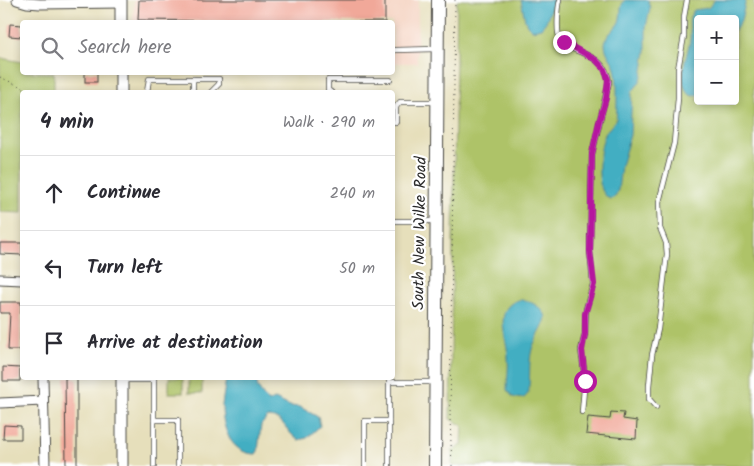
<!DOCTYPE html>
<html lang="en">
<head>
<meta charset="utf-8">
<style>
	:root { --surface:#fff; --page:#f2f2f3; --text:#2b2b33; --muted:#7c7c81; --line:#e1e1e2 }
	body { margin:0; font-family:Kalam,sans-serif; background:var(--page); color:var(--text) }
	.controls { position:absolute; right:15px; top:15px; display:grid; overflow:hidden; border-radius:5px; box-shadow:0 2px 8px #0003 }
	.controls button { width:45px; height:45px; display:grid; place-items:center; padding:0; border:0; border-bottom:1px solid var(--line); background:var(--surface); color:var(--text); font:25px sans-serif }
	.stop { position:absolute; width:15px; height:15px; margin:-11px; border:4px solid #b5179e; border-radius:50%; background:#fff }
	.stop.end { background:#b5179e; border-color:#fff; box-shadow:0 1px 5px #0008 }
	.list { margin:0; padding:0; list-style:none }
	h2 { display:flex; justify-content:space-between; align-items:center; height:65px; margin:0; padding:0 20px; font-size:21px }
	h2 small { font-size:16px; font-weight:400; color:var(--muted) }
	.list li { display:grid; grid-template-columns:32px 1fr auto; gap:15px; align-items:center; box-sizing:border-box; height:75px; padding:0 20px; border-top:1px solid var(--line) }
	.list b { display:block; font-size:19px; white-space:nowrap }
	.list em { font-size:16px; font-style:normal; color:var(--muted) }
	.icon { flex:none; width:28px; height:28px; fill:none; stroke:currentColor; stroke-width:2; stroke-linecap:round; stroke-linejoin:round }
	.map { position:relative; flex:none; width:754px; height:466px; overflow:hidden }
	.search { position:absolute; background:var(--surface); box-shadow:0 2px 8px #0003; left:20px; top:20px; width:375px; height:55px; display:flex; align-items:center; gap:12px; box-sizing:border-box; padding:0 18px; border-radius:5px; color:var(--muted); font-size:19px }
	.panel { position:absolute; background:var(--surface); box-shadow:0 2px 8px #0003; left:20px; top:90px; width:375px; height:290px; border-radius:5px }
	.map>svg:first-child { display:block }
</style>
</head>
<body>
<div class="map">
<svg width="754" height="466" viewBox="0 0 754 466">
	<rect width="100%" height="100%" fill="#fff"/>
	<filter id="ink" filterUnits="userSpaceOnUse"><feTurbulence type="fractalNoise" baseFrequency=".02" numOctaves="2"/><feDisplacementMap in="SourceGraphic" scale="10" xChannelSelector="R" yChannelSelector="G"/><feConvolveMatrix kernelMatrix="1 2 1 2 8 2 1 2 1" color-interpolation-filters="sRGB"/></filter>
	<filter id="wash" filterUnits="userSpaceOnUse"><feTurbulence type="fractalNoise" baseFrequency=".0096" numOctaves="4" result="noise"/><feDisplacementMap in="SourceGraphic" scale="20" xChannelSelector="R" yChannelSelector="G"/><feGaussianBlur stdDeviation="1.12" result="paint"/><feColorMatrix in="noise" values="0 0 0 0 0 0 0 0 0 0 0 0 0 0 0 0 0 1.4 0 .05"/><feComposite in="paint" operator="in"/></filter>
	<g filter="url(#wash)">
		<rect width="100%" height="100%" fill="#e6dfbb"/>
		<path fill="#f5d3c1" d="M134,0H418L417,63H393L392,22H133Z"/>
		<g fill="#aec367" stroke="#6c7749" fill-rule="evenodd">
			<path d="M457,0H754V466H452V451L462,445L463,426L450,419ZM698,19H735V101H698Z"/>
			<path d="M0,58L22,62V72L54,73V92H22V213L0,212Z"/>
			<rect x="169" y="378" width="14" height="15"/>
			<rect x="189" y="378" width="13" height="15"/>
		</g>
		<g fill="#43aec2" stroke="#376c76">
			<path d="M521,0H554L546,22L541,28L532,30L527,25L525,20Z"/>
			<path d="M625,0H648L650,8L646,27V51L642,76L639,83L632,92L630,135L621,166L618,190L615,197L610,199C593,191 599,148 605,134C608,128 614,124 616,119C617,115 617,93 617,88C617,83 616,69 614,65C611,59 605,52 605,44C605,35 615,30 619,22C622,14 619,6 625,0Z"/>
			<path d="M715,0H746L741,20L735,31V19H698V95L692,96C674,85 688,55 690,40C692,29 686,19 694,10L708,8Z"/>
			<path d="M518,300C528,299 543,307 546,317C544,329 535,338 532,349C528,364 531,378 528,393C525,400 520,399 513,397L507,390C507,379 509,368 508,358C508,339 492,309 518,300Z"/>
			<path d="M226,378H256L258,388L268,402L275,399L290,406L300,407L318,417L320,426L307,438L298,440C285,431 285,418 268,417L261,425L258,451L256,454C230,454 222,427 222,405C223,396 225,387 226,378Z"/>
		</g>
		<g id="blocks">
			<g fill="#f1a899">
				<path d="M139,0H385V22H232V21L138,20Z"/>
				<path d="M10,24L22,25V37L9,36Z"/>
				<rect x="85" y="72" width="12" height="10"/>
				<path d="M0,243H22V255L0,254Z"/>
				<path d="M0,302H21L20,350H8L10,313H0Z"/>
				<path d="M3,367L20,368V381H3Z"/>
				<path d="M65,378H77V466H66Z"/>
				<path d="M611,412L624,413L623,419L637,421L636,439L586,434L588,417L610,419Z"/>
				<path d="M4,425L21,426V439H3Z"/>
			</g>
		</g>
	</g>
	<g filter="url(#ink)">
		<use href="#blocks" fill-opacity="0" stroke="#474641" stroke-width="1"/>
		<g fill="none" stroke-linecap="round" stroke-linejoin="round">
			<defs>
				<g id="service">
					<path d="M560,0C558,8 556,33 560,39C572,56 605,51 609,82L592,154L590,251L593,284L586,309L585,334L581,350L585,378L582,412"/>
					<path d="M392,51L396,50L436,49"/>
					<path d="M147,92L149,79H193"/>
					<path d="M193,92V79H219V84L211,92"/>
					<path d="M331,92L328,90V80H390"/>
					<path d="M392,122H396V107L400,102H437"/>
					<path d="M392,221H436"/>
					<path d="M154,378V420H178V466"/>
					<path d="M123,380H154"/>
					<path d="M389,382H435"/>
					<path d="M656,407L649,399V386L652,355L658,329L667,254L666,243L660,228L659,202L674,143L678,98V69L684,36V17L687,0"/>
					<path d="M389,421V378"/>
					<path d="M154,466V420"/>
					<path d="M365,466V421H389V466"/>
				</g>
				<g id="minor">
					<path d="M17,0L27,3L40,4L121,3"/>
					<path d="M0,279L22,280"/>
					<path d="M43,378L45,466"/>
					<path d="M0,403L43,401"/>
				</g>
				<g id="tertiary">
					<path d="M121,0V22"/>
					<path d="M121,72V92"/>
					<path d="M122,378V466"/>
				</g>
				<path id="secondary" d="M435,466L438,0"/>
			</defs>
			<use href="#service" stroke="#474641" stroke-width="6"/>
			<use href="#minor" stroke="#474641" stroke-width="11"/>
			<use href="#tertiary" stroke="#474641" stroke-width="13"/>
			<use href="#secondary" stroke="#474641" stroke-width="14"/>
			<g stroke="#474641" stroke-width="1" stroke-dasharray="1 4" stroke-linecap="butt">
				<path d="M0,77L32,92"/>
				<path d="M452,466L450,419L455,0"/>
			</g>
			<use href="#service" stroke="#fff" stroke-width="4.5"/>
			<use href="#minor" stroke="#fff" stroke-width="9"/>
			<use href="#tertiary" stroke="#fff" stroke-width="11"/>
			<use href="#secondary" stroke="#fff" stroke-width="12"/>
		</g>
	</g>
	<g fill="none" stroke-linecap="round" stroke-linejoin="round" filter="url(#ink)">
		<path stroke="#b5179e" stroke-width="6" d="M564,42L596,60L604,69L608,79L606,98L599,122L592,154L590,251L594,284L585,314V334L582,350L585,381"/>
	</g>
	<g text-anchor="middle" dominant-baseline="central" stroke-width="4.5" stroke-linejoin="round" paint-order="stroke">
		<g font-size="16" fill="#2b2b2b" stroke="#fff">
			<text transform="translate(420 233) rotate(-89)">South New Wilke Road</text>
		</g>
	</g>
</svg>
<div class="controls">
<button>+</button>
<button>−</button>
</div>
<div class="stop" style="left:585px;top:381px"></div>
<div class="stop end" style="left:564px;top:42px"></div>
<div class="search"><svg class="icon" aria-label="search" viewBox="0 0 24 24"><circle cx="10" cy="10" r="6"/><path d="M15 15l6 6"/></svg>Search here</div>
<section class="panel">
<h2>4 min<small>Walk · 290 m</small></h2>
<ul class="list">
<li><svg class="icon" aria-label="ahead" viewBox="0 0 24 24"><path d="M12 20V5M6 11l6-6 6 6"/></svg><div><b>Continue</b></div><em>240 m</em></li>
<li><svg class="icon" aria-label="left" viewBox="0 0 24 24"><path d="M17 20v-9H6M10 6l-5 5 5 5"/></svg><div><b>Turn left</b></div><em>50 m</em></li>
<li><svg class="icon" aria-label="arrive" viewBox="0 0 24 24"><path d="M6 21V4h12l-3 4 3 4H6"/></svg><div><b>Arrive at destination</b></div></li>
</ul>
</section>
</div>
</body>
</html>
